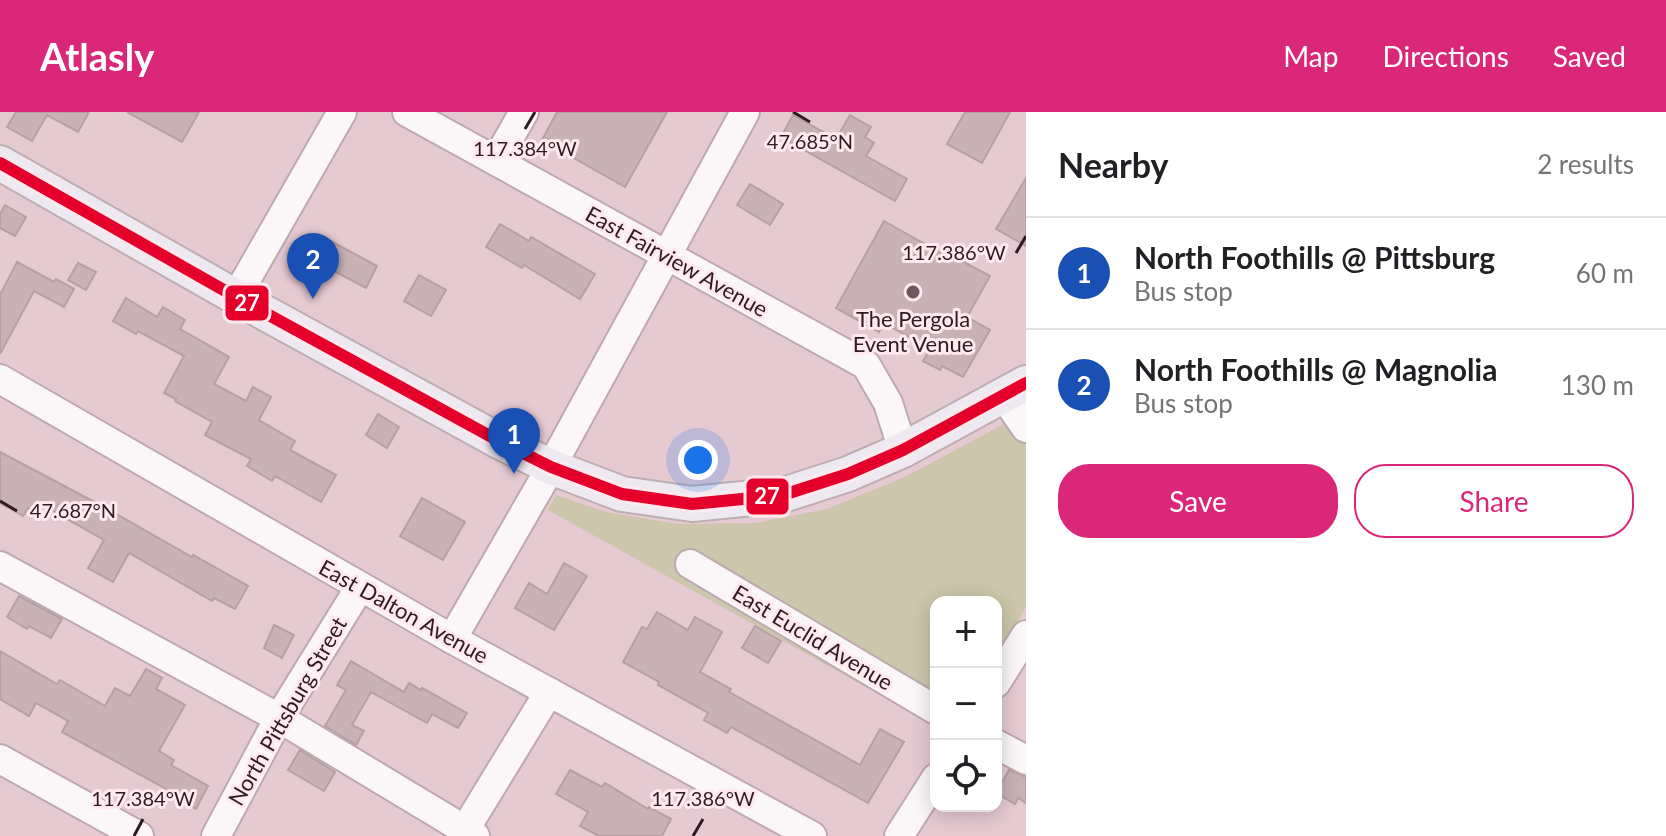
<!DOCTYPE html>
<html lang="en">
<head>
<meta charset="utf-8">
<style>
	:root { --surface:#fff; --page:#f6f6f6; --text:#202124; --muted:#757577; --line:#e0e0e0; --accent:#db2777 }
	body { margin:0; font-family:Lato,sans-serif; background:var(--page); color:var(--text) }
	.controls { position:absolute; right:24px; bottom:24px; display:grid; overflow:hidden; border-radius:16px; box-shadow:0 4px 20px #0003 }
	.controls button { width:72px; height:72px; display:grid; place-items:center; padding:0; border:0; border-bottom:2px solid var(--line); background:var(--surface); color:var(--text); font:40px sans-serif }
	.you { position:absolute; left:698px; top:348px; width:28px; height:28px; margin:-20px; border:6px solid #fff; border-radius:50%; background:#1a73e8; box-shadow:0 0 0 12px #1a73e833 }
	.badge { display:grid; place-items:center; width:52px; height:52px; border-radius:50%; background:var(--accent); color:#fff; font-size:26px; font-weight:700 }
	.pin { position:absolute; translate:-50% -66px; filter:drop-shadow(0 2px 4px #0008) }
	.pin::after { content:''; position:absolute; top:42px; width:28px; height:24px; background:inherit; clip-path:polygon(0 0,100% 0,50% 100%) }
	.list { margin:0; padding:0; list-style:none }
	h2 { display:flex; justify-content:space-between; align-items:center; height:104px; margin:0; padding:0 32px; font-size:34px }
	h2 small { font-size:26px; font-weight:400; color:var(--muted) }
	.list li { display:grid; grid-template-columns:52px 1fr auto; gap:24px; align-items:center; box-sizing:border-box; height:112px; padding:0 32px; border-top:2px solid var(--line) }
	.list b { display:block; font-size:30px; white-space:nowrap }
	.list p { margin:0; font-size:26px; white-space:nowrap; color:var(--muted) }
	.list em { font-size:26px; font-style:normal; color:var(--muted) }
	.actions { display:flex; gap:16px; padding:24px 32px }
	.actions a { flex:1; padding:18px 0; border:2px solid var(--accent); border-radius:32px; text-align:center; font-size:28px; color:var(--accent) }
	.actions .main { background:var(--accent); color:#fff }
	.icon { flex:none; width:44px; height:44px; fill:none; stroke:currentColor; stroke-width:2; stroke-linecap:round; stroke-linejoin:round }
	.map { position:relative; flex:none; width:1026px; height:724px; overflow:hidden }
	header { display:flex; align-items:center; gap:48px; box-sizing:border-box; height:112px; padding:0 40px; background:var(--accent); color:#fff }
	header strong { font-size:38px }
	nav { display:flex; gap:44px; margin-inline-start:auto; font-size:28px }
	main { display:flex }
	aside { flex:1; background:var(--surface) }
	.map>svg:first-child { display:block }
</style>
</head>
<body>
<header>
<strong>Atlasly</strong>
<nav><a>Map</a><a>Directions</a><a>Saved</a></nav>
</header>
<main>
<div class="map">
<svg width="1026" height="724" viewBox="0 0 1026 724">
	<rect width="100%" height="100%" fill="#e6cad2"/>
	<path fill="#ccc6ac" d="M1026,300V495L996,546V490H936V614L548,398L556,383L606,400L678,412L756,411L827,397L907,364Z"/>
	<g fill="#c8b2b6" stroke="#b6a0a3" stroke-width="2">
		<path d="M16,0H89L78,20L47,3L32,29L7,15Z"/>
		<path d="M127,0H199L182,30Z"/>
		<path d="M557,0H667L625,75L542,28Z"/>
		<path d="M965,0H1010L982,51L947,32Z"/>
		<path d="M793,3L836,27L850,3L871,15L865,25L874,31L866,44L907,67L895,89L781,25Z"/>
		<path d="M1026,66V134L996,117Z"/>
		<path d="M750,72L783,92L770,113L737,93Z"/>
		<path d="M5,93L26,105L15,124L0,116V102Z"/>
		<path d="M884,109L953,148L954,145L990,164L967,205L990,218L963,265L942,254L940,258L923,249L930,237L884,211L879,220L836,196Z"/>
		<path d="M500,112L529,129L531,125L595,162L580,187L524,153L522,156L486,135Z"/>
		<path d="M327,127L377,154L366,176L315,149Z"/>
		<path d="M17,150L54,170L56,167L74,177L64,195L34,179L0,242V183Z"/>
		<path d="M78,151L96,160L86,178L68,168Z"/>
		<path d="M419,163L446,178L431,204L404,189Z"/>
		<path d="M126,186L157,205L163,195L185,208L180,217L229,245L214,272L246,289L253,275L271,285L259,308L295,329L290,338L336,363L321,390L275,364L272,369L247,354L251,347L205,323L212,310L175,289L176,287L164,281L184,244L138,219L136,222L113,209Z"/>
		<path d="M378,302L399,315L387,336L366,323Z"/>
		<path d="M0,340L104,395L192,445L193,443L248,474L235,497L214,486L212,489L129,441L113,470L88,456L104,428L37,390L32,398L28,396L23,404L0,391Z"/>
		<path d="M422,386L465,410L443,448L400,424Z"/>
		<path d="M564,451L587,464L554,518L515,496L529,471L547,482Z"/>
		<path d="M19,484L62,507L51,526L29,514L27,517L7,505Z"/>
		<path d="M657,500L688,518L695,505L722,520L700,560L731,577L729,580L860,653L880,617L904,630L868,691L731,615L727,621L704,608L708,601L705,599L658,573L659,570L623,550L642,515L647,517Z"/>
		<path d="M274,513L294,523L282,546L264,536Z"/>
		<path d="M755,514L781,529L768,551L742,536Z"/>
		<path d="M0,539L57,572L60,568L105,594L115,576L130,584L146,557L162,566L156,577L185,593L159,639L174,648L171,653L208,674L196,697L168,682L170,679L62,620L68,609L36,591L29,604L0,587Z"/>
		<path d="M351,549L404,580L409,571L421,578L422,576L467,601L458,616L432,602L427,611L371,580L352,613L364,619L356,633L325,614L346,578L337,573Z"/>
		<path d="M300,638L335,660L324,679L288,658Z"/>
		<path d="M570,658L602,675L605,671L648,697L649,695L671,707L662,724H599L580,714L588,700L556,682Z"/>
		<path d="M1009,658L1026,665V691L1018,686L1015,692L996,681Z"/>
	</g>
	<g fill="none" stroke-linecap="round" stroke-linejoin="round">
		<defs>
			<g id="minor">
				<path d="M407,0L866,253L888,291L903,338"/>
				<path d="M496,49L524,0"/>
				<path d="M236,185L342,0"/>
				<path d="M0,267L452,527L812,724"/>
				<path d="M1003,283L1026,316"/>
				<path d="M690,452L936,598"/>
				<path d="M0,454L279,606L475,724"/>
				<path d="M452,527L551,355L745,0"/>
				<path d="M996,571L1026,523"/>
				<path d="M996,632L1026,648"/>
				<path d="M0,647L139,724"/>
				<path d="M216,724L279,606L360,475"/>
				<path d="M461,724L549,580"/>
				<path d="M899,724L936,666"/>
			</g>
			<path id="major" d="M0,51L236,185L499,329L551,355L622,382L692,392L783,383L848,362L903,338L1026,271"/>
		</defs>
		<use href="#minor" stroke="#bea9af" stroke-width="32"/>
		<use href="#major" stroke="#bdaeb2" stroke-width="38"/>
		<use href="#minor" stroke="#fbf7f8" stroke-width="28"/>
		<use href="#major" stroke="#eee8f1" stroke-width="34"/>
		<defs>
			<path id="bus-1" d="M0,51L236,185L499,329L551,355L622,382L692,392L783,383L848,362L903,338L1026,271"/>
		</defs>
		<use href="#bus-1" stroke="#ffe9ef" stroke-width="18"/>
		<use href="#bus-1" stroke="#e4002b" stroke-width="12"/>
	</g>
	<path fill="none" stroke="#2e1b21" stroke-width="3" d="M793,0L810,10M525,17L535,0M1016,141L1026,124M0,389L17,399M134,724L143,707M693,724L703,707"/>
	<circle fill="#6e585f" stroke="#ffe9ef" stroke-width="3" cx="913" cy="180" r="8"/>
	<g text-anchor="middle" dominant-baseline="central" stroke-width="6" stroke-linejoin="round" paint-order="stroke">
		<g font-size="22" fill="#2e1b21" stroke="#ffe9ef">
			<text transform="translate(677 149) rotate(29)">East Fairview Avenue</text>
			<text transform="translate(404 499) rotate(29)">East Dalton Avenue</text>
			<text transform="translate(813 525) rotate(31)">East Euclid Avenue</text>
			<text transform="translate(287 599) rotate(-60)">North Pittsburg Street</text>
		</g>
		<g font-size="22" fill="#2e1b21" stroke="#ffe9ef">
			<text x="913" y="206">The Pergola<tspan x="913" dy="25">Event Venue</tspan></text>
		</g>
	</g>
	<g font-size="20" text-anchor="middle" fill="#2e1b21" stroke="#ffe9ef" stroke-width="6" stroke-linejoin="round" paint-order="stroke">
		<text x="810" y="37">47.685°N</text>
		<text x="525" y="44">117.384°W</text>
		<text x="954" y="148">117.386°W</text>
		<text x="73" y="406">47.687°N</text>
		<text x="143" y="694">117.384°W</text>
		<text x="703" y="694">117.386°W</text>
	</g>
	<g stroke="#ffe9ef" stroke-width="3">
		<rect x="224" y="172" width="46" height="38" rx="8" fill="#e4002b"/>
		<rect x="745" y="365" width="45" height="39" rx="8" fill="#e4002b"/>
	</g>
	<g font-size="22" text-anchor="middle" font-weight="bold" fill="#fff">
		<text x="247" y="199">27</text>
		<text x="767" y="392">27</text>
	</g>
</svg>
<div class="controls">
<button>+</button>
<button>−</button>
<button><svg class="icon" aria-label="locate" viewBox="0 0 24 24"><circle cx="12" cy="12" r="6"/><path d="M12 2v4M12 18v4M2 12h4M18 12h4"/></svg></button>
</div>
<div class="you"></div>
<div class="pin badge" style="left:514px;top:362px;background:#1a4fb4">1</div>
<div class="pin badge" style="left:313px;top:187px;background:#1a4fb4">2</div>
</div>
<aside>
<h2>Nearby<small>2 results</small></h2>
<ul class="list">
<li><span class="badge" style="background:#1a4fb4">1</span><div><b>North Foothills @ Pittsburg</b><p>Bus stop</p></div><em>60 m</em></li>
<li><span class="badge" style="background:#1a4fb4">2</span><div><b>North Foothills @ Magnolia</b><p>Bus stop</p></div><em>130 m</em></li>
</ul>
<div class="actions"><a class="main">Save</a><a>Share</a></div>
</aside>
</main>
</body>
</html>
